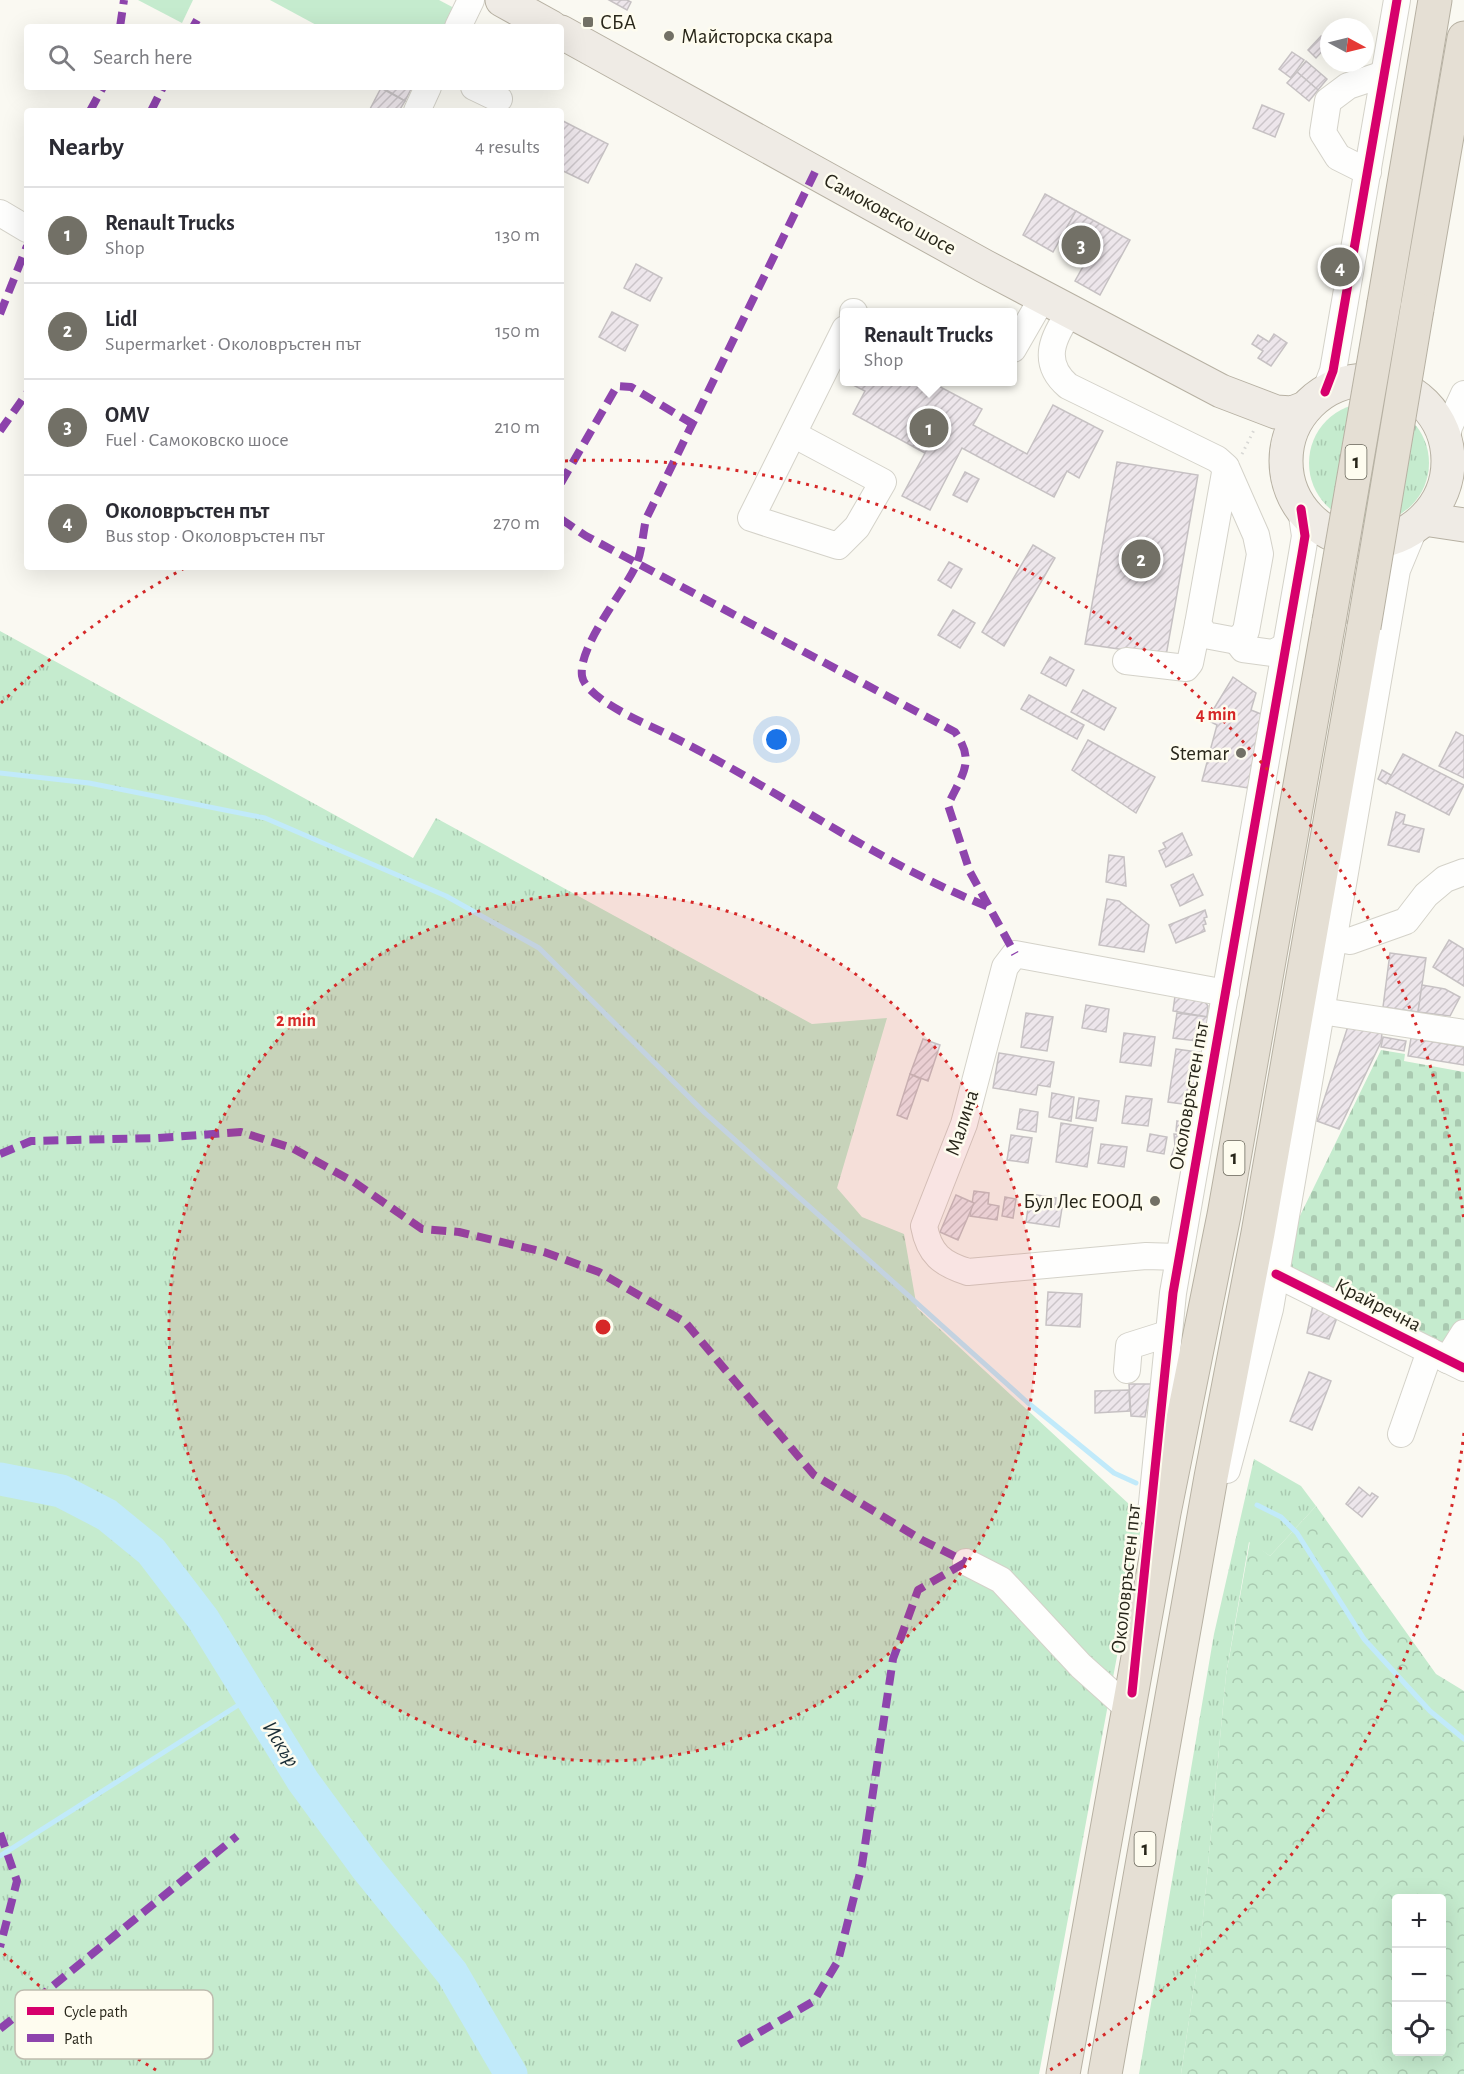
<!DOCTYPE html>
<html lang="en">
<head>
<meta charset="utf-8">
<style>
	:root { --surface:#fff; --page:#f2f2f3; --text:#2b2b33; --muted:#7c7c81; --line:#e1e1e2; --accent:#727066 }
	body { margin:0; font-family:"Alegreya Sans",sans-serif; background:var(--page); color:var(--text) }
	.controls { position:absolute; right:18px; bottom:18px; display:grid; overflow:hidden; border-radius:6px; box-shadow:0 6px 24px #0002 }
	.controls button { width:54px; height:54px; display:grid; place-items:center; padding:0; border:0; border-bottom:2px solid var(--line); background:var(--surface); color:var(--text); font:30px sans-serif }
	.compass { position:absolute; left:1320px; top:18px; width:54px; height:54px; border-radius:50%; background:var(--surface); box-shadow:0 6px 24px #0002; rotate:97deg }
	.you { position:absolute; left:777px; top:740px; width:21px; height:21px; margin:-15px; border:4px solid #fff; border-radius:50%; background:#1a73e8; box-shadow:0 0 0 9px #1a73e833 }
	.badge { display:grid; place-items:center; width:39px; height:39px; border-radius:50%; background:var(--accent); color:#fff; font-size:20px; font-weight:700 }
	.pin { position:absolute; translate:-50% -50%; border:3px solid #fff; box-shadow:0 2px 6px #0006 }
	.popup { position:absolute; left:840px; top:308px; width:177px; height:78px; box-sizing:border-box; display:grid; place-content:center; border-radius:6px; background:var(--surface); filter:drop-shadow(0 2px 4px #0005); font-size:20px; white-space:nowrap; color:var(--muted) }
	.popup b { font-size:22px; color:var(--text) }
	.popup::after { content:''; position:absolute; left:50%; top:100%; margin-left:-12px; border:12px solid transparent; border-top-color:var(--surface) }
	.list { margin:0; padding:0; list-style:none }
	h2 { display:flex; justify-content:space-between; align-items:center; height:78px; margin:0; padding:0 24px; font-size:26px }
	h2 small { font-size:20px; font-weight:400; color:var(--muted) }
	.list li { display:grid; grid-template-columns:39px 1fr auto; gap:18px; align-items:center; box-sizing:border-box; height:96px; padding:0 24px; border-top:2px solid var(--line) }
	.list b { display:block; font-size:22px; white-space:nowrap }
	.list p { margin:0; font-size:20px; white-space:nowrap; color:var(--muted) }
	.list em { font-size:20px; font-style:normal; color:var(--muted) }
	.icon { flex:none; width:33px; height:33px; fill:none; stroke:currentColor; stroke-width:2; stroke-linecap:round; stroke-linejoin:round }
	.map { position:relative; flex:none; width:1464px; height:2074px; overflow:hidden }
	.search { position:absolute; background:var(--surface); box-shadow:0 6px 24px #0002; left:24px; top:24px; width:540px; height:66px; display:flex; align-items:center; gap:15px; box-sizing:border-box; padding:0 21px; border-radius:6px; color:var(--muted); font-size:22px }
	.panel { position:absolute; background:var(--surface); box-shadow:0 6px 24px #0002; left:24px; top:108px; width:540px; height:462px; border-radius:6px }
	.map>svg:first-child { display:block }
</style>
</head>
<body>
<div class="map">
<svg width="1464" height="2074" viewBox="0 0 1464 2074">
	<defs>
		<pattern id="grass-tufts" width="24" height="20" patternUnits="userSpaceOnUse" patternTransform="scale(1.5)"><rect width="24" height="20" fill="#c5ebce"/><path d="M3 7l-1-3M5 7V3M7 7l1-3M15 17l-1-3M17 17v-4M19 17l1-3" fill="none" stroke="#a9c9b0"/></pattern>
		<pattern id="forest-crowns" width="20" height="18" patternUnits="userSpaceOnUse" patternTransform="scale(1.5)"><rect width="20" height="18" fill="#c5ebce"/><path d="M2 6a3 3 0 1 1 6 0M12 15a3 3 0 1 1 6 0" fill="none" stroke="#a9c9b0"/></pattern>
		<pattern id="cemetery-stones" width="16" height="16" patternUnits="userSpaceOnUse" patternTransform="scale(1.5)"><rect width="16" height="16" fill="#c5ebce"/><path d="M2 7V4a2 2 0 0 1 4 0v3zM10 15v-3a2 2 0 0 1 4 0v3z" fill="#a9c9b0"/></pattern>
		<pattern id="building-hatch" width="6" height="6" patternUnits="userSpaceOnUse" patternTransform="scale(1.5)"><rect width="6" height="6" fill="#ede6eb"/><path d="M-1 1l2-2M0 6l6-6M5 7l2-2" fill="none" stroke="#cbc5c9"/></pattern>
	</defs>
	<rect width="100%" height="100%" fill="#faf9f2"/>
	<g fill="url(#grass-tufts)">
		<circle cx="1369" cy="463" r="60"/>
		<path d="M0,631L413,858L436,818L812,1024L887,1018L837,1188L862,1217L904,1234L917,1308L1143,1517L1039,2074H0Z"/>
		<path d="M1254,1459L1301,1486L1316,1506L1270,1556L1249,1542L1226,1675L1201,1940L1181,2074H1139L1214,1634Z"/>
	</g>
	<path fill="url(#forest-crowns)" fill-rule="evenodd" d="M1316,1506L1436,1674L1464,1691V2074H1181L1201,1939L1226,1675L1250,1541L1270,1556ZM1396,1898H1442V2052H1396Z"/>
	<path fill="url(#cemetery-stones)" d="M1381,1050L1405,1054L1404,1061L1464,1072V1322L1446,1344L1287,1277L1292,1232Z"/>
	<g fill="#c5ebce">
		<path d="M138,0H193L182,23Z"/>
		<path d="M270,0H439L456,9L446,27H320Z"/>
	</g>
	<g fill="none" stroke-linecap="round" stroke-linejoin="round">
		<g stroke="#c1eafa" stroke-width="5">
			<path d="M0,773L89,783L265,818L446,896L539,948L705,1113L1027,1402L1114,1473L1136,1483"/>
			<path d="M1257,1505L1281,1517L1297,1533L1364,1639L1430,1711L1464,1739"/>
			<path d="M0,1856L251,1697"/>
		</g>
		<path stroke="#c1eafa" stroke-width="33" d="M0,1479L61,1491L107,1515L151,1551L203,1619L303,1781L366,1867L452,1973L511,2074"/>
	</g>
	<g fill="url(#building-hatch)" stroke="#c6c1c3" stroke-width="1.5">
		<path d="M609,0H627L631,2L627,10Z"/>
		<path d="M1321,36L1329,44L1316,58L1308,50Z"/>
		<path d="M1292,52L1304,60L1291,78L1279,69Z"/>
		<path d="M1306,61L1327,79L1318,90L1297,72Z"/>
		<path d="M1297,72L1318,90L1309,101L1287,83Z"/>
		<path d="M381,87H412L405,101Z"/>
		<path d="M381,88L405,101L399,111H369Z"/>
		<path d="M1262,105L1284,114L1275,137L1253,128Z"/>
		<path d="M561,120L608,144L588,183L561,170Z"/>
		<path d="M1045,194L1076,211L1053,252L1023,235Z"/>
		<path d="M1076,211L1130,240L1100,295L1075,281L1090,254L1061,238Z"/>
		<path d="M636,264L662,278L650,301L624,288Z"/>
		<path d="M612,312L638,325L625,351L599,337Z"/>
		<path d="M1274,334L1287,343L1271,366L1258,358L1263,351L1252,344L1258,335L1269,342Z"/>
		<path d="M855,382H931L982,409L973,425L1027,454L1053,405L1103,431L1079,478L1067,471L1054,497L962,448L930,510L902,496L925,453L853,414L865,391L853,385Z"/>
		<path d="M1117,462L1198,475L1166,656L1085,644Z"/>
		<path d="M965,472L979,479L967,502L953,495Z"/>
		<path d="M1033,545L1055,558L1004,646L982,632Z"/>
		<path d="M949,562L962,569L951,588L938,580Z"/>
		<path d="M953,610L975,623L960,648L938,635Z"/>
		<path d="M1050,657L1074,670L1066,686L1041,673Z"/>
		<path d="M1233,677L1256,693L1251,710L1261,714L1248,788L1202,781L1217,725L1207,720Z"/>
		<path d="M1083,690L1116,708L1104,730L1071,712Z"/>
		<path d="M1029,695L1084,725L1077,739L1021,709Z"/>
		<path d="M1456,732L1464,736V778L1439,766Z"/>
		<path d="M1088,740L1155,777L1136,813L1072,770Z"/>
		<path d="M1403,754L1464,785L1449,815L1387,783Z"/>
		<path d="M1382,770L1391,775L1386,784L1378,779Z"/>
		<path d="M1396,812L1405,815L1403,824L1424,829L1419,852L1388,845Z"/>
		<path d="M1182,833L1192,855L1166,867L1159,851L1166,848L1163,843Z"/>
		<path d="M1109,855L1124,857L1126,886L1106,882Z"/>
		<path d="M1193,874L1203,895L1180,906L1171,885Z"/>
		<path d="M1107,899L1119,901L1149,925L1144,952L1099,945Z"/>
		<path d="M1205,910L1207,917L1204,918L1206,924L1203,925L1205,931L1176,943L1169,925Z"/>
		<path d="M1449,940L1464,949V986L1433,967Z"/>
		<path d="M1390,953L1426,958L1418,1012L1383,1007Z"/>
		<path d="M1422,985L1445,989L1460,997L1450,1016L1418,1012Z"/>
		<path d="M1175,996L1204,1001L1208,1006L1207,1017L1173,1011Z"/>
		<path d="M1086,1005L1109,1009L1106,1032L1082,1028Z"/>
		<path d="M1026,1013L1053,1017L1047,1051L1021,1047Z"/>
		<path d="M1177,1013L1208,1017L1205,1036L1198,1035L1197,1041L1173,1038Z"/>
		<path d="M1348,1026L1382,1033L1381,1042L1339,1129L1317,1121Z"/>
		<path d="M1124,1033L1155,1037L1151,1066L1120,1062Z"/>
		<path d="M1383,1037L1406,1041L1404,1051L1381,1047Z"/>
		<path d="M1411,1038L1464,1047V1065L1408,1056Z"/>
		<path d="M923,1039L940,1045L928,1081L910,1074Z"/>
		<path d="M1176,1049L1212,1054L1205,1107L1168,1102Z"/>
		<path d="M999,1053L1054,1062L1050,1087L1038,1085L1036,1095L993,1088Z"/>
		<path d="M910,1074L921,1079L907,1119L897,1115Z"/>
		<path d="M1052,1093L1074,1097L1071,1121L1049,1117Z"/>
		<path d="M1126,1096L1152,1099L1148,1126L1122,1123Z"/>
		<path d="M1079,1098L1099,1101L1096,1121L1076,1118Z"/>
		<path d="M1020,1109L1038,1112L1036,1132L1017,1129Z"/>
		<path d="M1177,1121L1194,1124L1192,1134L1176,1131Z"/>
		<path d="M1061,1123L1093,1128L1087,1167L1056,1162Z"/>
		<path d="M1150,1134L1167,1137L1164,1154L1147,1151Z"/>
		<path d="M1174,1134L1192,1136L1190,1159L1171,1157L1175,1146Z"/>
		<path d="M1011,1135L1032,1138L1028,1163L1007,1160Z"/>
		<path d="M1101,1144L1127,1147L1124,1167L1098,1163Z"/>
		<path d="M974,1191L989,1193L988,1204L999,1206L997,1220L970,1216Z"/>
		<path d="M1030,1194L1056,1198L1055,1207L1062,1208L1059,1227L1026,1222Z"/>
		<path d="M956,1195L974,1203L958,1240L940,1232Z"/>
		<path d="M1005,1197L1016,1199L1013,1218L1002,1216Z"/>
		<path d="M1048,1292L1082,1294L1080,1327L1046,1325Z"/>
		<path d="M1314,1300L1338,1315L1329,1339L1307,1333Z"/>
		<path d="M1309,1372L1331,1381L1312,1430L1290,1421Z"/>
		<path d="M1129,1384H1151L1145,1417L1131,1416Z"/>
		<path d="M1129,1390L1130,1411L1095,1413V1391Z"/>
		<path d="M1359,1487L1370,1496L1372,1493L1378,1497L1362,1517L1346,1504Z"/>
	</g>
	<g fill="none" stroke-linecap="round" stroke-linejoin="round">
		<defs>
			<g id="minor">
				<path d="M458,27L471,0"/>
				<path d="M474,87L499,99"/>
				<path d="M417,111L428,87"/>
				<path d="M1368,172L1338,157L1323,133L1328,101L1348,86L1384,74"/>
				<path d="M0,213L27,229"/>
				<path d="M1071,311C1053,336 1040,362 1068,386L1217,459L1226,467L1198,624L1205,635L1237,641L1246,631L1260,554L1256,535L1226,467"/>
				<path d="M853,312H854"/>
				<path d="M1013,349L1043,297"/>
				<path d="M1325,392L1333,371L1397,0"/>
				<path d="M793,434L883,482L857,527L838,546L751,518L845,329"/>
				<path d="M1446,442L1449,427L1464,394"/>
				<path d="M1237,641L1243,649L1273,653L1286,646"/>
				<path d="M1126,661L1186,668L1190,663L1198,624"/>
				<path d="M1334,938L1350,941L1406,921L1426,895L1445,879L1464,872"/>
				<path d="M1321,1011L1464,1033"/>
				<path d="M1179,1257L1146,1256L968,1272C942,1264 929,1254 924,1226L964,1124L1005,967L1015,954L1226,993"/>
				<path d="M1276,1274L1464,1368"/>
				<path d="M1447,1360L1464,1333"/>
				<path d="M1127,1370L1129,1346L1167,1334L1169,1330"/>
				<path d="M1401,1434L1430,1351"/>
				<path d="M1227,1470L1270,1309L1397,570L1414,529"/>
				<path d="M1151,1513L1173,1293L1302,554L1305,536L1301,509"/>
				<path d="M966,1562L1001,1580L1081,1666L1129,1709"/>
			</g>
			<g id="major">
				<path d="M502,0L551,27"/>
				<path d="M561,32L984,266L1221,391L1276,412L1292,413L1305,408"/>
				<circle cx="1367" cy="461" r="81"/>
				<path d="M1424,519L1464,525"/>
			</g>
			<g id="highway">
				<path d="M1384,303L1435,0"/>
				<path d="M1417,309L1464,38"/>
				<path d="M1063,2074L1164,1513L1224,1215L1329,621"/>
				<path d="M1105,2074L1211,1477L1258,1233L1364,627"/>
			</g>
		</defs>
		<use href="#minor" stroke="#d4d2c9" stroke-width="28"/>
		<use href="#major" stroke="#b7b1a3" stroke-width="35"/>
		<use href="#highway" stroke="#b7b1a3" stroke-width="35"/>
		<path stroke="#d7d7d4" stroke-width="3" stroke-dasharray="1.5 4.5" stroke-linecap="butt" d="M1242,454L1254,430"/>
		<use href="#minor" stroke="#fefefd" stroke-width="26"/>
		<use href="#major" stroke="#efebe5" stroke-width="33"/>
		<use href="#highway" stroke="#e5dfd4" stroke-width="33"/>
		<defs>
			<g id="highway-bridge">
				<path d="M1329,621L1384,303"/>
				<path d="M1364,627L1417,309"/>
			</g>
		</defs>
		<use href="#highway-bridge" stroke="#b7b1a3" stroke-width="35" stroke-linecap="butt"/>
		<use href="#highway-bridge" stroke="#e5dfd4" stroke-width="33"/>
		<g stroke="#8e44ad" stroke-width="8" stroke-dasharray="15 8" stroke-linecap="butt">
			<path d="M120,27L124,0"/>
			<path d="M193,27L197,20"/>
			<path d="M90,111L103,87"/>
			<path d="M151,111L163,87"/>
			<path d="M815,172L646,519C643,533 642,550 637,563C626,590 578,645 582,676C585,696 633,718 650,726C766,780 870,860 989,907"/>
			<path d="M0,314L27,246"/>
			<path d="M0,431L27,393"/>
			<path d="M561,483L617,386L631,387L693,424"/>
			<path d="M561,519L586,536L955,732C976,762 962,774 948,805L970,872L1015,954"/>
			<path d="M0,1154L31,1141L158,1138L241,1132L292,1148L354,1182L422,1229L459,1232L544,1252L599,1272L685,1322L814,1475L922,1540L966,1562"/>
			<path d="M0,1833L17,1881L0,1947"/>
			<path d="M0,2029L237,1836"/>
			<path d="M739,2044L814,2001L838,1961L862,1865L893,1659L918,1590L966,1562"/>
		</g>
		<defs>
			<g id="cycleway">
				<path d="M1325,392L1333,371L1397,0"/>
				<path d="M1276,1274L1464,1368"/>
				<path d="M1132,1693L1173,1293L1302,554L1305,536L1301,509"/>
			</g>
		</defs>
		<use href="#cycleway" stroke="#fefcef" stroke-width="13"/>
		<use href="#cycleway" stroke="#d6006c" stroke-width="9"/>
	</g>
	<circle cx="603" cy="1327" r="434" fill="#d62828" fill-opacity=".12"/>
	<g fill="none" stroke="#d62828" stroke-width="3" stroke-dasharray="3 6">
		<circle cx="603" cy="1327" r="434"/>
		<path d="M1464 1433A867 867 0 0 1 1050 2070M156 2070A867 867 0 0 1 1 1951M1 703A867 867 0 0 1 183 569M565 461A867 867 0 0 1 1464 1221"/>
	</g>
	<g fill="#727066" stroke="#fefcef" stroke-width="2">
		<rect x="582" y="16" width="12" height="12" rx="3"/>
		<circle cx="669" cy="36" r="6"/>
		<circle cx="1241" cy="753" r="6"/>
		<circle cx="1155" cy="1201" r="6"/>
	</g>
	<g text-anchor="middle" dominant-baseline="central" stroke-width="5" stroke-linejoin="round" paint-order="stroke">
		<g fill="#fefcef" stroke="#68665a" stroke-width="1.5">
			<rect x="1345.5" y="445" width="21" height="34" rx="4.5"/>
			<rect x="1223.5" y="1141" width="21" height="34" rx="4.5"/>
			<rect x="1134.5" y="1832" width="21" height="34" rx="4.5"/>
		</g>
		<g font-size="20" font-weight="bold" fill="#28261a">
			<text x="1356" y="462">1</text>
			<text x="1234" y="1158">1</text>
			<text x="1145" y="1849">1</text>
		</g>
		<g font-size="21" fill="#28261a" stroke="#fefcef" text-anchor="start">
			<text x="600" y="22">СБА</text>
			<text x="681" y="36">Майсторска скара</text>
			<text x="1229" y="753" text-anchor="end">Stemar</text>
			<text x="1143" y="1201" text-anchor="end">Бул Лес ЕООД</text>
		</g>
		<g font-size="21" fill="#28261a" stroke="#fefcef">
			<text transform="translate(890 214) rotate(29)">Самоковско шосе</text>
			<text transform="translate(1189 1096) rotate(-80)">Околовръстен път</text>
			<text transform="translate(962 1123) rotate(-72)">Малина</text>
			<text transform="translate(1378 1305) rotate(27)">Крайречна</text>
			<text transform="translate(1126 1579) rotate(-84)">Околовръстен път</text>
		</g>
		<g font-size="22" font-style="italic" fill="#192c35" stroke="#fefcef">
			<text transform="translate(281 1744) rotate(58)">Искър</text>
		</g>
	</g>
	<rect x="15" y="1990" width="198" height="69" rx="9" fill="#fefcef" stroke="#bebcaf" stroke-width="1.5"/>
	<rect x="27" y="2007" width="27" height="8" fill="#d6006c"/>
	<rect x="27" y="2034" width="27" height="8" fill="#8e44ad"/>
	<g font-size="16" fill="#28261a">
		<text x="64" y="2017">Cycle path</text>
		<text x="64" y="2044">Path</text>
	</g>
	<circle cx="603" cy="1327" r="9" fill="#d62828" stroke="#fefcef" stroke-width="3"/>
	<g font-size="18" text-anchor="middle" font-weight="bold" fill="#d62828" stroke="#fefcef" stroke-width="5" stroke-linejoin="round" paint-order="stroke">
		<text x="1216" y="720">4 min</text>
		<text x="296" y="1026">2 min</text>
	</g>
</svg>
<div class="controls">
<button>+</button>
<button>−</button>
<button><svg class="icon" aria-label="locate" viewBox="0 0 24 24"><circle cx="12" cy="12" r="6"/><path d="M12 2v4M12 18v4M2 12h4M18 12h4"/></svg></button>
</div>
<svg class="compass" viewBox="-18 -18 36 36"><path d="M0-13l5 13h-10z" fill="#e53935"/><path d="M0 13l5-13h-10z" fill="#7c7c81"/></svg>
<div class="you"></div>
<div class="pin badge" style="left:929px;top:428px">1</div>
<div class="popup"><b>Renault Trucks</b>Shop</div>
<div class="pin badge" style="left:1141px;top:559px">2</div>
<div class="pin badge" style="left:1081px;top:245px">3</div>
<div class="pin badge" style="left:1340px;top:267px">4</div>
<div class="search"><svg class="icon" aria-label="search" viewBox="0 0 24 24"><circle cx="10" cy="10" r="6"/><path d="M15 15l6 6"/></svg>Search here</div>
<section class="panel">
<h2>Nearby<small>4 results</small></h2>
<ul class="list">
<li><span class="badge">1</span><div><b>Renault Trucks</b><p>Shop</p></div><em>130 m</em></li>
<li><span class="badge">2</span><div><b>Lidl</b><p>Supermarket · Околовръстен път</p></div><em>150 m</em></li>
<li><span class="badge">3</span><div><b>OMV</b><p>Fuel · Самоковско шосе</p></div><em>210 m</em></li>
<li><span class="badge">4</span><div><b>Околовръстен път</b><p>Bus stop · Околовръстен път</p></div><em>270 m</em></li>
</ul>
</section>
</div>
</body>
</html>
